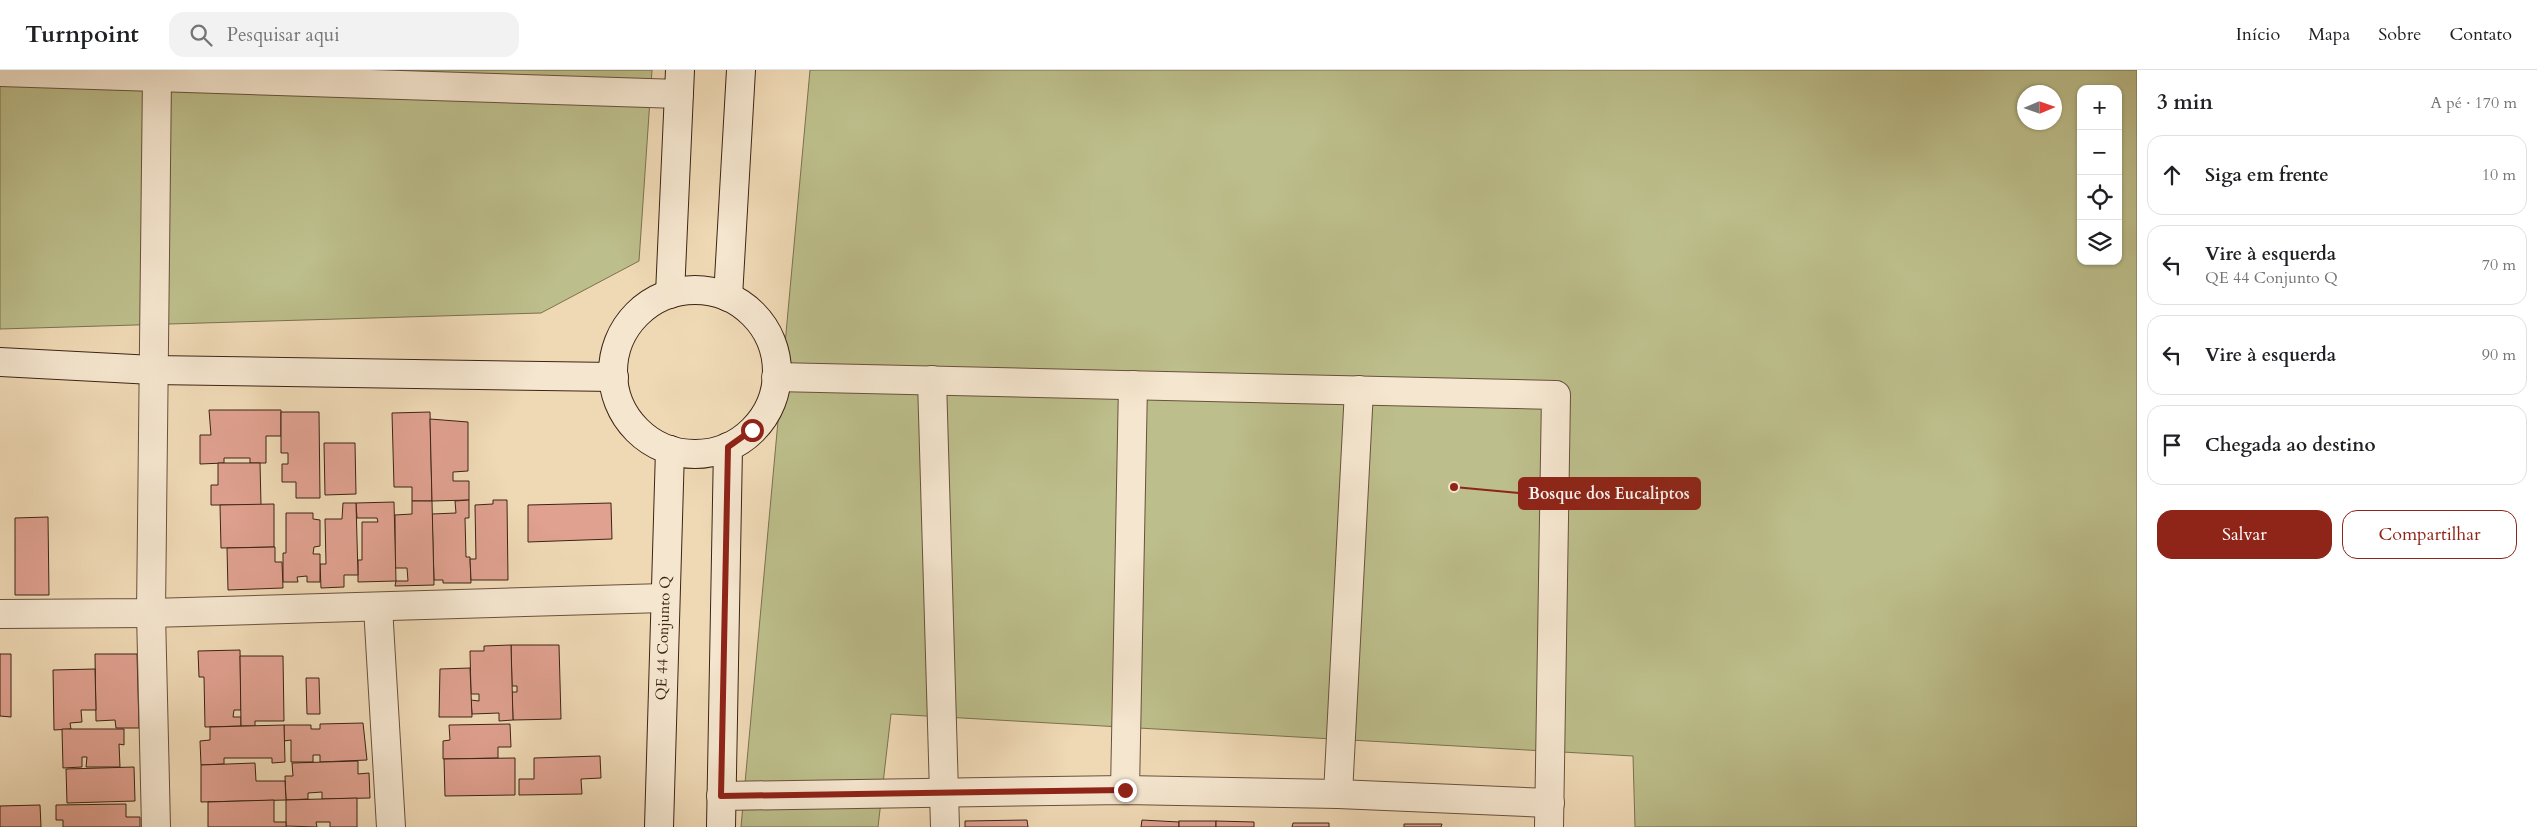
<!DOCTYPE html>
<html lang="pt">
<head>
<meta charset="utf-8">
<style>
	:root { --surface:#fff; --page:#f2f2f2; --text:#202124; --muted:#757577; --line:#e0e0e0; --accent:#8f2418 }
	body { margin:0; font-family:Cardo,serif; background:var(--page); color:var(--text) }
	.controls { position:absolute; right:15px; top:15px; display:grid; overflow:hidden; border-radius:10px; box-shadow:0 1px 4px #0004 }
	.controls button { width:45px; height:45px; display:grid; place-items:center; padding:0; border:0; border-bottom:1px solid var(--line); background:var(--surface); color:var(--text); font:25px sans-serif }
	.compass { position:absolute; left:2017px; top:15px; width:45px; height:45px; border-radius:50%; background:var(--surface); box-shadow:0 1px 4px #0004; rotate:88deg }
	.stop { position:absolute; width:15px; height:15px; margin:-11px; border:4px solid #8f2418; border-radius:50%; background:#fff }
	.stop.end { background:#8f2418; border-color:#fff; box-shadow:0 1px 5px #0008 }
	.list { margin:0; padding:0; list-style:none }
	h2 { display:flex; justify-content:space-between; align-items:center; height:65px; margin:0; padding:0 20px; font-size:21px }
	h2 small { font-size:16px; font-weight:400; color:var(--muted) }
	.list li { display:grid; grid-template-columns:32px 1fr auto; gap:15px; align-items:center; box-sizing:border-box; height:80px; margin:0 10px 10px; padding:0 10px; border:1px solid var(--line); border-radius:15px }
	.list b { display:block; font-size:19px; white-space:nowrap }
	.list p { margin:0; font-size:16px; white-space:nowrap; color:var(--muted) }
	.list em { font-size:16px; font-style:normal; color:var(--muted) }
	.actions { display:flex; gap:10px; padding:15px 20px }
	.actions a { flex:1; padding:11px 0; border:1px solid var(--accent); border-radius:15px; text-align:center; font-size:18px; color:var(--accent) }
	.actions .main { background:var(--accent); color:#fff }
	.icon { flex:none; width:28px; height:28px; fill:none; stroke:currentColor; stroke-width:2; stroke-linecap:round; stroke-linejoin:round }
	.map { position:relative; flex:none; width:2137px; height:757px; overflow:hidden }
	header { display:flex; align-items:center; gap:30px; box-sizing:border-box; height:70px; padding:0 25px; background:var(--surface); border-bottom:1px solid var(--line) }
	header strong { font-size:24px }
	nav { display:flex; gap:28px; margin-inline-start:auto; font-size:18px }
	.search { width:350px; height:45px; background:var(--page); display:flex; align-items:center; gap:12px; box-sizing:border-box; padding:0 18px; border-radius:15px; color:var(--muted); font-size:19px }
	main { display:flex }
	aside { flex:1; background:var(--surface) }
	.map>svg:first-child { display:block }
</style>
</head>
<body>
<header>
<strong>Turnpoint</strong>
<div class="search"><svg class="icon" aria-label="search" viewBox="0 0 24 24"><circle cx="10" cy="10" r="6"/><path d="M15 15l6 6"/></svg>Pesquisar aqui</div>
<nav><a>Início</a><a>Mapa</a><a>Sobre</a><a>Contato</a></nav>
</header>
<main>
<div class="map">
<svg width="2137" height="757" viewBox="0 0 2137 757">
	<rect width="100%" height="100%" fill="#efd9b5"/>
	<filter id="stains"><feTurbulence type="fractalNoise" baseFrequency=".004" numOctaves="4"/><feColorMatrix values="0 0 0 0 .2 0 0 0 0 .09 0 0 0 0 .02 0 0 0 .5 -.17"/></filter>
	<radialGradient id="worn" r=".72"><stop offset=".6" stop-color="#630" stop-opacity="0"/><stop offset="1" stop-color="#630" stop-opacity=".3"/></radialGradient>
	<g fill="#bcbe8b" stroke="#7c7150" fill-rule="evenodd">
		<path d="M0,0H652L639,191L541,243L0,259Z"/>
		<path d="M810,0H2137V757H1635L1633,686L891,644L878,757H741ZM2081,19H2118V191H2081ZM2024,22H2054V52H2024Z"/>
	</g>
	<g fill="#e0a190" stroke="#3d2414">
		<path d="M209,340H281V366H266V393H250V388H224V393L200,394V365H211Z"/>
		<path d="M281,342H319L320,428H296V412H282V394H288V383H281Z"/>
		<path d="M430,342L432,431H412V417H394L392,343Z"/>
		<path d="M430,349L468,352V401L453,402V411H469V430L432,431Z"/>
		<path d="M324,373H355L356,424L325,425Z"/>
		<path d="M218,393H260L261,435H211V415H218Z"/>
		<path d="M469,430V448H465L466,487H470L471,513H443V510H434L432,444L456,443L455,431Z"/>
		<path d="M493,430H507L508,510H471L470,489H476L475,435L493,434Z"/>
		<path d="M412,431H432L434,515L395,516L396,511H408L407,498H395V445L412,444Z"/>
		<path d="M394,432L396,511L358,512V490H362V452H378L377,448H357L356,433Z"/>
		<path d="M343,433H356L358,505H344V517L321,518L320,494H326L325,449H342Z"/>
		<path d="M611,433L612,469L528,472V435Z"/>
		<path d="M274,434V477L221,478L220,435Z"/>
		<path d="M286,443H313V449L320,450V476L314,477L313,484H320V512H307V506L297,507L298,512H283V483H286Z"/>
		<path d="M48,447L49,525H15V448Z"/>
		<path d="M275,477V492H282L283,518L228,520L227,478Z"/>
		<path d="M511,575H559L561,649L513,650L512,622H517V616H512Z"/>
		<path d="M511,575L513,650L499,651V643L472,644L471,630L479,631V624H471L470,581H484V576Z"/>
		<path d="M240,580L241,640H234L233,647H241V656L205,657L204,607H199L198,581Z"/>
		<path d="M0,584H11V647L0,646Z"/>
		<path d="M95,584H137L139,658H116L115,650L96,651Z"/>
		<path d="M240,586H283L284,651H255V656H241Z"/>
		<path d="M470,598L472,647H439L440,599Z"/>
		<path d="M95,599L96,640H81L82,652L70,653L71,659L54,660L53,600Z"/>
		<path d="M306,608H319L320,644H307Z"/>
		<path d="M363,653L367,690L320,692V685H313V692H291V670L284,671V655H311V659H320V654Z"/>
		<path d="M510,654L511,677H498V688L443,689V671L450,670L449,655Z"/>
		<path d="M284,655L285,692L272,693V688H224V694L201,695L200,671L210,670V657Z"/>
		<path d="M62,659H124V675L119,674L120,697H86L87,687H82V697L63,698Z"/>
		<path d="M600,686L601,708L581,709L582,724L519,725V709H534V688Z"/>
		<path d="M515,688V725L445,726L444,689Z"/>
		<path d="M358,691V704L369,703L370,728L322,729V722L308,723V729L286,730L285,706H293L292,693Z"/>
		<path d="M255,693L256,711H285L286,730L201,732V695Z"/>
		<path d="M134,697L135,731L67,733L66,699Z"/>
		<path d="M357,728V757H330V752H316L317,757L286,756V730Z"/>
		<path d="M274,730V752H286V757H208V732Z"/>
		<path d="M126,734V747H140V757H63V750H56V735Z"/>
		<path d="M40,735L41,757H0V736Z"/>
		<path d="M1027,750L1028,757H965V751Z"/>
		<path d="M1142,750L1179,752V757H1141Z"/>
		<rect x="1179" y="751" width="37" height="6"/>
		<path d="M1216,751L1254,752V757H1216Z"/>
		<path d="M1293,753H1329V757H1292Z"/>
		<path d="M1404,754H1442L1441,757H1404Z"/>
	</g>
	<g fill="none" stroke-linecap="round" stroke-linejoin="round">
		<defs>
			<g id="street">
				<path d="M0,2L679,24"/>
				<path d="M776,307L1556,325L1549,757"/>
				<path d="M932,310L945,757"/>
				<path d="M378,537L391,757"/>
				<path d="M0,544L151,543L664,528"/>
				<path d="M1125,720L1133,315"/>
				<path d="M1338,724L1359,320"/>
				<path d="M721,726L1125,720L1338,724L1550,733"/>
				<path d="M156,757L151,543L157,6"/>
			</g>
			<g id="secondary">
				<circle cx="695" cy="302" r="82"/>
				<path d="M670,224L680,0"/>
				<path d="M728,227L741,0"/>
				<path d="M0,292L153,300L614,307"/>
				<path d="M659,757L670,380"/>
				<path d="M721,757L728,377"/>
			</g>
		</defs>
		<use href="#street" stroke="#6a513c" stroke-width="30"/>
		<use href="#secondary" stroke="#3d2414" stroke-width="30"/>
		<use href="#street" stroke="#f5e6cf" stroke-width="28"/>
		<use href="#secondary" stroke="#f5e6cf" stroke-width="28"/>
	</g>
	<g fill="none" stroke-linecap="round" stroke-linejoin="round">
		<path stroke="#8f2418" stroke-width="6" d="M752,360L728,377L721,726L1125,720"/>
	</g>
	<g text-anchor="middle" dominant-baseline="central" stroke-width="4.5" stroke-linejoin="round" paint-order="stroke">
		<g font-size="15" fill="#3d2414" stroke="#f5e6cf">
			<text transform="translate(663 568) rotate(-88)">QE 44 Conjunto Q</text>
		</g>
	</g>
	<path fill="none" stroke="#8f2418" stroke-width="2" d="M1454 417L1519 423"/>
	<circle fill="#8f2418" stroke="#f5e6cf" stroke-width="2" cx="1454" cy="417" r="5"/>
	<rect fill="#8f2418" stroke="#8f2418" stroke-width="2" x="1519" y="408" width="181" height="31" rx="5"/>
	<g font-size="16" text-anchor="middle" font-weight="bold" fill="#fff">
		<text x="1609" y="429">Bosque dos Eucaliptos</text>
	</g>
	<rect width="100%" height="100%" filter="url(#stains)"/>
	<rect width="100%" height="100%" fill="url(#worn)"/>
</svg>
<div class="controls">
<button>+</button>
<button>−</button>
<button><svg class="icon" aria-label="locate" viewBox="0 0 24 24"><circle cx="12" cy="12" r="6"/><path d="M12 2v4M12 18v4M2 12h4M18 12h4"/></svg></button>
<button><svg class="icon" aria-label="layers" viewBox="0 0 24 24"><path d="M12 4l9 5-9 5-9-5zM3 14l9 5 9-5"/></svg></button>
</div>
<svg class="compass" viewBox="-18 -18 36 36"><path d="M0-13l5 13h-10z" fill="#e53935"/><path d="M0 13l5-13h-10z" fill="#757577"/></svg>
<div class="stop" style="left:752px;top:360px"></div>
<div class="stop end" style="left:1125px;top:720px"></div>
</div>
<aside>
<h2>3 min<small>A pé · 170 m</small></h2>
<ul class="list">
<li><svg class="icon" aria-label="ahead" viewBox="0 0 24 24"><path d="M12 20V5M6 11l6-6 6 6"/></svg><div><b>Siga em frente</b></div><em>10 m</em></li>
<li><svg class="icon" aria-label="left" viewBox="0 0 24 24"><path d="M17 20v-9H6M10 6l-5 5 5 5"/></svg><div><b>Vire à esquerda</b><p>QE 44 Conjunto Q</p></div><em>70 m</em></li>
<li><svg class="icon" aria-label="left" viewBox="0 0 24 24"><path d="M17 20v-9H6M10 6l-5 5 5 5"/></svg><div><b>Vire à esquerda</b></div><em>90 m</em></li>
<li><svg class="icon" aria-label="arrive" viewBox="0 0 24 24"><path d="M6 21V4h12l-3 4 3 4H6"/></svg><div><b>Chegada ao destino</b></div></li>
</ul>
<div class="actions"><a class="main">Salvar</a><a>Compartilhar</a></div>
</aside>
</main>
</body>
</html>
